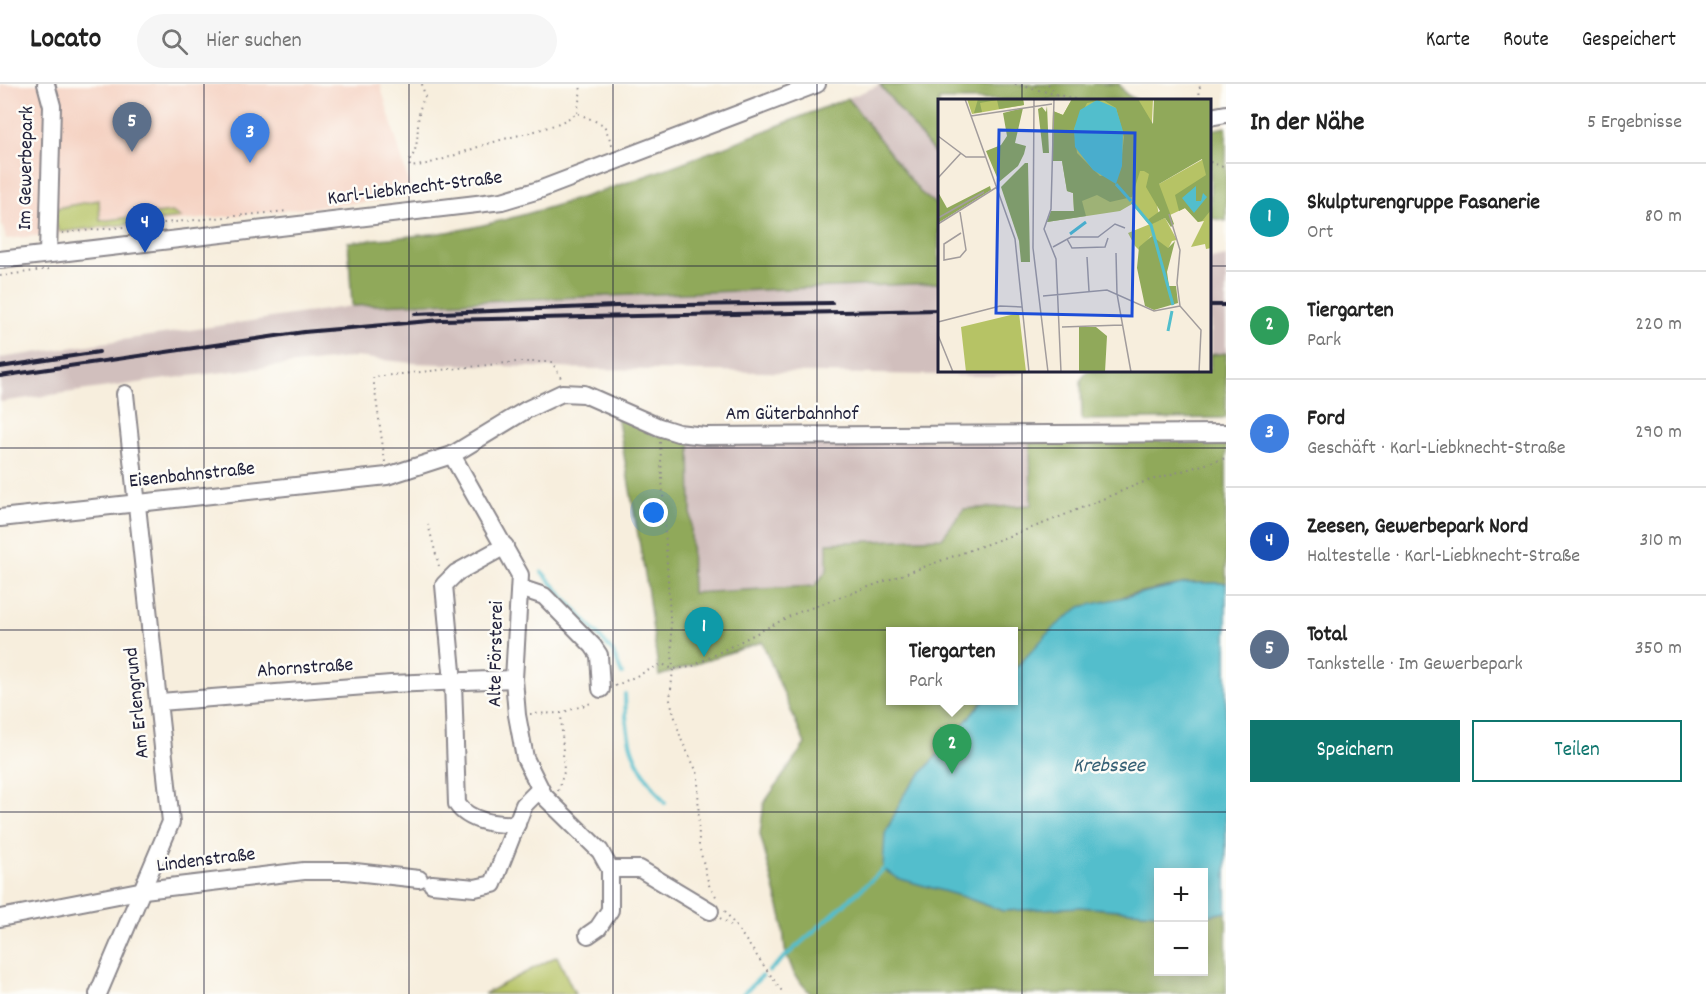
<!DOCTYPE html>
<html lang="de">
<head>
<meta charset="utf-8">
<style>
	:root { --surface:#fff; --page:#f6f6f6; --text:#222; --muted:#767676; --line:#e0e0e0; --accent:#0f766e }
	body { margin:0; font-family:Dekko,sans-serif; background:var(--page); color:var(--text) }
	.controls { position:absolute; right:18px; bottom:18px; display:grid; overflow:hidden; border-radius:0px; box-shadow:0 3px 15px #0003 }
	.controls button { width:54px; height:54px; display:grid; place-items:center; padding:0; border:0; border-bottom:2px solid var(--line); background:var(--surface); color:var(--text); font:30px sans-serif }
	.you { position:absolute; left:654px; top:429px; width:21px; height:21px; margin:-15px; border:4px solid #fff; border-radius:50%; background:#1a73e8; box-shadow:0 0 0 9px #1a73e833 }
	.badge { display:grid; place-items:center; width:39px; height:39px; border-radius:50%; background:var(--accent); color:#fff; font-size:20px; font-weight:700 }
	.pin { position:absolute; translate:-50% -50px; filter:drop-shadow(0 2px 3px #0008) }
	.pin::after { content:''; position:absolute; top:32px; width:21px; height:18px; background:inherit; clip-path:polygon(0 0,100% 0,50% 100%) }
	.popup { position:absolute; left:886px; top:543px; width:132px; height:78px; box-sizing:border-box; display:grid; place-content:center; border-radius:0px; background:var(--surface); filter:drop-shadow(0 2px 4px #0005); font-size:20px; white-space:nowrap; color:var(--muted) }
	.popup b { font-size:22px; color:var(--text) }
	.popup::after { content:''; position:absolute; left:50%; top:100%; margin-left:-12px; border:12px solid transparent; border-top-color:var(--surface) }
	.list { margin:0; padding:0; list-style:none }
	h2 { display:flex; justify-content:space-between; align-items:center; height:78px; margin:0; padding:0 24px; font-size:26px }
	h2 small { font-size:20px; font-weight:400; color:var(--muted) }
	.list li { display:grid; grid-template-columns:39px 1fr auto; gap:18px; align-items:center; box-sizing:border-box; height:108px; padding:0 24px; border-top:2px solid var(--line) }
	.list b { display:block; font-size:22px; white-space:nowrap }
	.list p { margin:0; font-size:20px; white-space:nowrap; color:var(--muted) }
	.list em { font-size:20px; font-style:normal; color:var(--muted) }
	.actions { display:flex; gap:12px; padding:18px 24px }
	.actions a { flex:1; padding:14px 0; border:2px solid var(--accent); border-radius:0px; text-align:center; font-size:21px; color:var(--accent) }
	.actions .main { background:var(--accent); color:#fff }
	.icon { flex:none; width:33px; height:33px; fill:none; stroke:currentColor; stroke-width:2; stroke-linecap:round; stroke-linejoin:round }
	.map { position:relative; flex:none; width:1226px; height:910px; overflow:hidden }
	header { display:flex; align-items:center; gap:36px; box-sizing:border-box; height:84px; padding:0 30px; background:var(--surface); border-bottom:2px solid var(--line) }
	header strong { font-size:28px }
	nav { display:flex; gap:33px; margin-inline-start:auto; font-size:21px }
	.search { width:420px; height:54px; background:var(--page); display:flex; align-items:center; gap:15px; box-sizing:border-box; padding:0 21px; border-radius:33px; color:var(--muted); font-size:22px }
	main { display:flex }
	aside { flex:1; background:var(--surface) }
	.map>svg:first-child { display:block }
</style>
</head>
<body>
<header>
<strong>Locato</strong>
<div class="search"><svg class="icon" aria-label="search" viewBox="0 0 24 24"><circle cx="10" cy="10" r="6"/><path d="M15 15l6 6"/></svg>Hier suchen</div>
<nav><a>Karte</a><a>Route</a><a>Gespeichert</a></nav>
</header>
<main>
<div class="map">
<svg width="1226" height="910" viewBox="0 0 1226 910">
	<rect width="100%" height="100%" fill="#fdfcf7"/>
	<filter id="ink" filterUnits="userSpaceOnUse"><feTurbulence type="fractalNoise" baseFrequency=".0167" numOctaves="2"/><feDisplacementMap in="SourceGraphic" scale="12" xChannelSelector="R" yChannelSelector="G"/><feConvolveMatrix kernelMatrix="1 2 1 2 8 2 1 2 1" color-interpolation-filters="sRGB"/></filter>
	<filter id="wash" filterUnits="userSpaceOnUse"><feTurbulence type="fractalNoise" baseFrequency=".008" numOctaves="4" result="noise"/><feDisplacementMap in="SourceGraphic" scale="24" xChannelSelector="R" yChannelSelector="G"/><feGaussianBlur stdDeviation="1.35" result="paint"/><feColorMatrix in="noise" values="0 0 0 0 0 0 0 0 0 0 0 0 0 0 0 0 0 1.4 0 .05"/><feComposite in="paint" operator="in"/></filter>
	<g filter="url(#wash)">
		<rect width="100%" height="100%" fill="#f7eedd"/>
		<path fill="#f5d2c2" d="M0,0H380L413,113L6,155L0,133Z"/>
		<g fill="#d1bfbd">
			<path d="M880,1L939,75V123L920,108L848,14Z"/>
			<path d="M1226,172V269L1210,271V175Z"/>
			<path d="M939,199V286L1037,287L994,292L592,285L412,279L356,273L181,293L0,318V274L352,222Z"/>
			<path d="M690,355L1030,358L1031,421L964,425L942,454L827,459V487L815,502L692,509Z"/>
		</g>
		<g fill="#b6c365" stroke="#6c7250" stroke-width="1.5">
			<path d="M99,116L100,137L172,128L181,134L60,148C53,140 55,133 57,124Z"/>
			<path d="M557,872L575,910H484Z"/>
		</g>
		<g fill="#90a95a" stroke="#59664a" stroke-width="1.5">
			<path d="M1119,0L1126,10L1136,16H939V75L880,1Z"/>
			<path d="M848,14L920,108L939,123V199L352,222L348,158C393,153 439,152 483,141C609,111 729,61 848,14Z"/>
			<path d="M1226,43V137L1210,134V46Z"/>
			<path d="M1226,269V334L1082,336L1081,296L1087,287L1210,286V271Z"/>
			<path d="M617,332L654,351L690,355L692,509L815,502L827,486V459L942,454L964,425L1031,421L1030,358L1226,357V499H1187L1126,511L1027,572L1014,586V548H890V616L983,617L905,709L964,813L1003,827L1080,823L1158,829V888H1204V832L1226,828V910L810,909L795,892L785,866L782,834L760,750L764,719L805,660L762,558L659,592L647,502Z"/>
		</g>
		<path fill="#52becc" stroke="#3a7084" stroke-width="1.5" d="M1187,499H1226V828L1204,832V788H1158V829L1080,823L1003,827L964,813L897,794L883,785L885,750L905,709L983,617L1014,616V586L1051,546L1080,523Z"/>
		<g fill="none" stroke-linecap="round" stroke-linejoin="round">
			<g stroke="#52becc" stroke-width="4">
				<path d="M542,488L613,568L622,590"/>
				<path d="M625,610C626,665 633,676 665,719"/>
				<path d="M769,887L885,784"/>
				<path d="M743,910L762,892"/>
			</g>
		</g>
	</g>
	<g filter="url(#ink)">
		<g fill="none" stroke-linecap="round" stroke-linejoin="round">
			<defs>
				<g id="minor">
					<path d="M46,0L52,22L48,170"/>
					<path d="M1210,33L1226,30"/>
					<path d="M0,176L502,117L539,106L817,0"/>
					<path d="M452,371L520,491L514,595L517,631L525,674L544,712L600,767L610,785V826L598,844L588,851"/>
					<path d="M0,434L387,392L452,371L526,326L562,309L584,310L659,343L678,349L705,352L1226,349"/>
					<path d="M505,462L456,489L444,501L453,598L457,720C469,738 497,741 517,740"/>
					<path d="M520,504L544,512L593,562L599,571L601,605"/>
					<path d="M160,618L391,600L514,595"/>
					<path d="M610,785H640L710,827"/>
					<path d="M432,800L475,804L493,800L524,721L540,705"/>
					<path d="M0,834L144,806L304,787H346L419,795"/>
					<path d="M98,910L171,738L125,310"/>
				</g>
			</defs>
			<use href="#minor" stroke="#8c888c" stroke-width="20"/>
			<g stroke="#8c888c" stroke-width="2" stroke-dasharray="1.5 4.5" stroke-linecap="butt">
				<path d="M422,0L425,13C412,33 424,59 409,77L410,83C441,79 465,66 494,58C522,49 553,46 577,29L604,41L613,63"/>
				<path d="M1015,0L1078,16"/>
				<path d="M1048,0L1056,9"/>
				<path d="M1199,16L1200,0"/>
				<path d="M577,29L581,6L579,0"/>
				<path d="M1210,78L1226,84"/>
				<path d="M62,149L287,127"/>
				<path d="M0,192L49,185"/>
				<path d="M660,358L673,585L670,616L681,655L698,690L699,762L709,801L717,814"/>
				<path d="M385,378L373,293L517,278H552L561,294"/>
				<path d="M428,440L440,486"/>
				<path d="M615,602L662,580L673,585L691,583L794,530L1045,439L1141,399L1226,374"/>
				<path d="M530,630L561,629L594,618"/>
				<path d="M558,707L564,688L561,629"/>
				<path d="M725,827L784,910"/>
				<path d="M720,834L733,843"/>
			</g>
			<use href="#minor" stroke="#fff" stroke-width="16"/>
			<g stroke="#22223b" stroke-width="4">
				<path d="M1210,221H1226"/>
				<path d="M415,230L616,222L832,219"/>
				<path d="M0,283L99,268"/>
				<path d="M0,292L304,248L441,236L939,226"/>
			</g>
		</g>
	</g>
	<path fill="none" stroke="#22223b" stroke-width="1.5" stroke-opacity="0.55" d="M204,0V910M409,0V910M613,0V910M817,0V910M1022,0V16M0,182H939M1210,182H1226M1022,286V910M0,364H1226M0,546H1226M0,728H1226"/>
	<g text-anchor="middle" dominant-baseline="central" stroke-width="5" stroke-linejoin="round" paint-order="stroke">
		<g font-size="20" fill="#22223b" stroke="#fdfcf7">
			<text transform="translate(27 84) rotate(-89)">Im Gewerbepark</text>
			<text transform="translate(415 105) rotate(-7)">Karl-Liebknecht-Straße</text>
			<text x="792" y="331">Am Güterbahnhof</text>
			<text transform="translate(192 392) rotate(-6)">Eisenbahnstraße</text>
			<text transform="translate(497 570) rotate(-89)">Alte Försterei</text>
			<text transform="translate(305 585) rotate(-4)">Ahornstraße</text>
			<text transform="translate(138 619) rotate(-96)">Am Erlengrund</text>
			<text transform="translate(206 777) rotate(-7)">Lindenstraße</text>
		</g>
		<g font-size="21" font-style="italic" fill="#356075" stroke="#fdfcf7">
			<text x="1109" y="683">Krebssee</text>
		</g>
	</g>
	<g transform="translate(938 15)">
		<rect width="273" height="273" fill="#f7eedd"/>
		<path d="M29,0H85L86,6L34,15ZM134,0H215L211,84L221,85L269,58L273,85V149L268,150L267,145L253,148L266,122L260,123L247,109L232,116L219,106L221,116L208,122L194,105L182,112L109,123L113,112H136L135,94L129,92L124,62H114L115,12L125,16ZM227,119L239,141L234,142L230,150L213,137L201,151L197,147L190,134ZM81,214L88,273H28L23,228Z" fill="#b6c365"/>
		<path d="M40,0H85L86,6L61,10L59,1L42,4L44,13L36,14ZM134,0H200L215,25L216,0H273V111L264,122L260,123L247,109L241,112L237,96L268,76L264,60L221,85L236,125L233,128L227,119L212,126L208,122L222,112L208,88L211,75L206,72H202L194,98L172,103L159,96L144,102L148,117L109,123L113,112H136L135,94L129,92L124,62H114L115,12L125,16ZM165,1L178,9L186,38L182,73L162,77L139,54L136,30L149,4ZM109,7L111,54H105L100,10L104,8L108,13ZM85,9L77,44L88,47L86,55L80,67L61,83L48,52L63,46L69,37L65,14ZM87,64H90L92,163H83L81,142L63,88ZM52,87L53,91L0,124V93L9,109ZM214,137L230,149L237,142L229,173L231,187H238L240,204L216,211L207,207L199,169L201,148ZM141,228H158L169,237L167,273H141Z" fill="#90a95a" fill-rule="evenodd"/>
		<path d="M159,1L178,9L185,32L184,67L178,85L155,71L137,48L136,30L142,11ZM258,87V102H263L265,94L269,98L256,114L244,99Z" fill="#52becc"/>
		<path fill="none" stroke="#52becc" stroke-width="3" d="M178,85L193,102M194,103L213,126L235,206M132,135L148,123M230,232L234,212"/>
		<path fill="none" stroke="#a29c9c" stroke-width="1.5" d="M27,0L77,140L91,273M96,0L95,149L110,273M116,0L113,110L106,130L118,160L123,273M33,17L114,5M0,37L28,58H48M0,79L23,54M22,113L28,151L22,158L6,161V145L23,134M231,115L242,151L239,184L242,207L263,231L261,273M0,119L46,93M0,125L59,88M129,140L134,149L167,148L170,139M115,148L133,138H160L177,125L187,129M178,154L179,195L193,273M149,158L151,192M105,197L169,191L216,212L242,207M0,223L62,207L84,208M124,228L184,226M0,236L15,273"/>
		<path fill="#1d4ed8" fill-opacity="0.15" stroke="#1d4ed8" stroke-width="3" d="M61,31L197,34L194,217L58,214Z"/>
		<rect width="273" height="273" fill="none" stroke="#22223b" stroke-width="3"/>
	</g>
</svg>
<div class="controls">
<button>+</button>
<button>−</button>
</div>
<div class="you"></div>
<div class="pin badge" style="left:704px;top:573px;background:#0f9aa8">1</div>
<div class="pin badge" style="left:952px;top:690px;background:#2e9e5b">2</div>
<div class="popup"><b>Tiergarten</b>Park</div>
<div class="pin badge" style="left:250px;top:79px;background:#3f7fe0">3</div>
<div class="pin badge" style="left:145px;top:169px;background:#1a4fb4">4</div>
<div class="pin badge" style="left:132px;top:68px;background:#5c6f8a">5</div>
</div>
<aside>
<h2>In der Nähe<small>5 Ergebnisse</small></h2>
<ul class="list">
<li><span class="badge" style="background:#0f9aa8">1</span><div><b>Skulpturengruppe Fasanerie</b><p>Ort</p></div><em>80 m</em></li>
<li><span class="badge" style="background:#2e9e5b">2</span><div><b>Tiergarten</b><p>Park</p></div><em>220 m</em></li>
<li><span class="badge" style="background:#3f7fe0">3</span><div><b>Ford</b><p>Geschäft · Karl-Liebknecht-Straße</p></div><em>290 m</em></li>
<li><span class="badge" style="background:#1a4fb4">4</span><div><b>Zeesen, Gewerbepark Nord</b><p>Haltestelle · Karl-Liebknecht-Straße</p></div><em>310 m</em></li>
<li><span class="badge" style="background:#5c6f8a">5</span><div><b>Total</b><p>Tankstelle · Im Gewerbepark</p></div><em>350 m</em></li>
</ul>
<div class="actions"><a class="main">Speichern</a><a>Teilen</a></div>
</aside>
</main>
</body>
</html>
